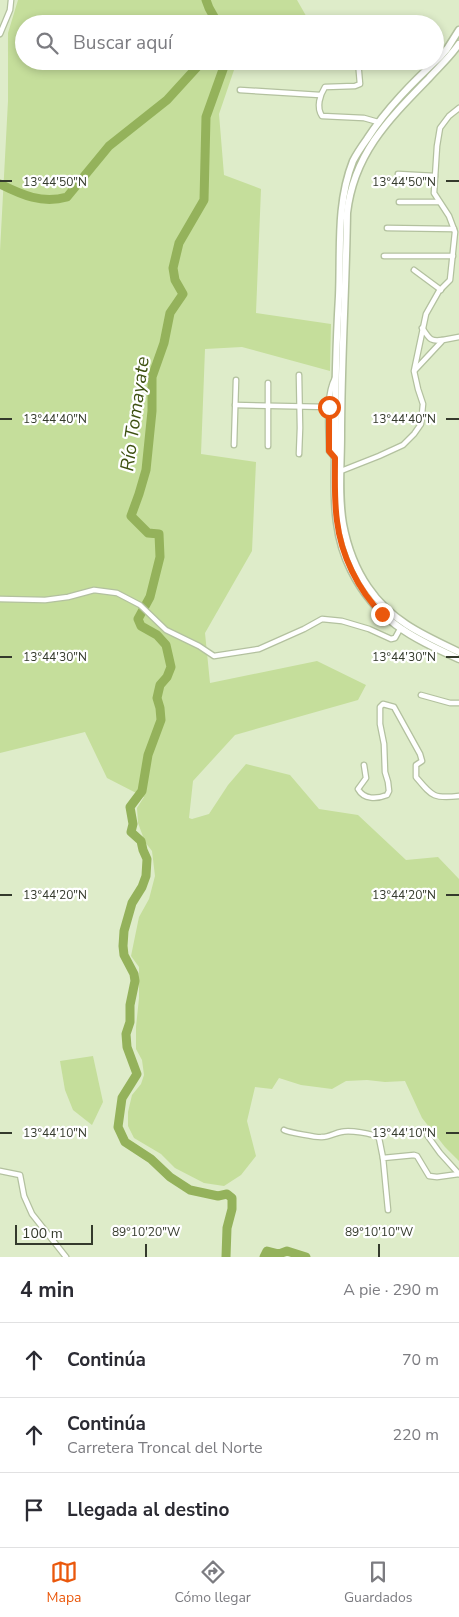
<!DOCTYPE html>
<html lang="es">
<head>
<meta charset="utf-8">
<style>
	:root { --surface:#fff; --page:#f7f7f7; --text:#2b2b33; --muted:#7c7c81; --line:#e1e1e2; --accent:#ea580c }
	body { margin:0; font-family:"Nunito Sans",sans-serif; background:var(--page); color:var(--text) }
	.scale { position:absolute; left:15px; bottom:12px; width:78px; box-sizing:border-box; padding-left:5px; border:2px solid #343a2c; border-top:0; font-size:14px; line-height:18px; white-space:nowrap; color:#343a2c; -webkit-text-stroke:4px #fff; paint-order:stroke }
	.stop { position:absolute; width:15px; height:15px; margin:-11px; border:4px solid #ea580c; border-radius:50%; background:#fff }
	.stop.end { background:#ea580c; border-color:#fff; box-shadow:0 1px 5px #0008 }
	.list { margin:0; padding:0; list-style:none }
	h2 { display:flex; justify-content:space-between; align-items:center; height:65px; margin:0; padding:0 20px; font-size:21px }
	h2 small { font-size:16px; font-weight:400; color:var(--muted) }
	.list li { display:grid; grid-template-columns:32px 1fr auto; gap:15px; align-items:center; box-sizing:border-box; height:75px; padding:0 20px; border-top:1px solid var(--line) }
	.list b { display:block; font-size:19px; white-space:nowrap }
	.list p { margin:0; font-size:16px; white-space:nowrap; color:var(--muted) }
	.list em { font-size:16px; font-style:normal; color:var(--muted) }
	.icon { flex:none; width:28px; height:28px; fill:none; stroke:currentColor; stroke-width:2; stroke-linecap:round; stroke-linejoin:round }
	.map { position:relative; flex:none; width:459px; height:1257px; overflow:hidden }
	.search { position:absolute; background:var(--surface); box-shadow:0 2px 8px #0003; left:15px; right:15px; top:15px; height:55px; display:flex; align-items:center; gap:12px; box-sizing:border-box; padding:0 18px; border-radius:28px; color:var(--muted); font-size:19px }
	.sheet { height:290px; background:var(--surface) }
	nav { display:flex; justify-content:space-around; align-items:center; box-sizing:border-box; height:70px; border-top:1px solid var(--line); background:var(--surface); font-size:14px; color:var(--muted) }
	nav a { display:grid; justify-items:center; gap:2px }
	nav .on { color:var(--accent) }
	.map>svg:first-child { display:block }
</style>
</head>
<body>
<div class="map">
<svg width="459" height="1257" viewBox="0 0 459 1257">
	<rect width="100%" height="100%" fill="#deecc9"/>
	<g fill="#c5de9b">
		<path d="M18,0H297L309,21V24H24V61H310L311,66L234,70L219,114L224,175L261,189L256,313L331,324L330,371L242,347L205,349L201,454L256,462L252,551L205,633L210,683L317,661L366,685L358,700L235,735L193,781L189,818L192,819L209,814L228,785L246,764L290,775L319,809L358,815L406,860L438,857L459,879V1161L445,1147L422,1118L405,1081L385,1082L367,1080L346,1081L332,1089L301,1085L279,1078L272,1089L255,1087L247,1121L256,1156L241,1175L224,1186L204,1183L175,1168L161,1154L134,1138L128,1126V1112L132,1095L141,1084L144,1075L142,1060L136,1049V1027L139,998V967L131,956L139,917L149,899L155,876L152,851L145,842L138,823L137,808L144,797L107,778L85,732L0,753V251L8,101V33Z"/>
		<path d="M93,1056L103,1102L92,1125L73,1110L65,1090L60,1061Z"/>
	</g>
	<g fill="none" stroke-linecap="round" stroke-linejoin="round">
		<g stroke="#94b25b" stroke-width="9">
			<path d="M206,0L209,8L218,24"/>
			<path d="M226,61L206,117L204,200L179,243L173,268L175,280L183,294L170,313L164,343L152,377V411L146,470L139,494L131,516L148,533L159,534L160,557L150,597L138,619L141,626L157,635L166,645L171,667L167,677L160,685L157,698L160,708L161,720L148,755L142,791L130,807L133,824L131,832L141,841L143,850L147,859L146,876L142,887L132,903L124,931L123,946L124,955L134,974L135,981L130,1005V1022L126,1034L127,1047L137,1074L122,1098L118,1127L125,1142L151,1159L170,1177L190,1190L218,1196L227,1194L232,1198V1209L227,1228L226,1257"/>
			<path d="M0,184C22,195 42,204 67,197L109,146L167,100L198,66L203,61"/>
			<path d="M264,1257L267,1251L279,1254L287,1251L306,1257"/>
		</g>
		<defs>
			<g id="street">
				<path d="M0,34L10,10L11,0"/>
				<path d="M358,61L360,84L355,86L325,87C320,95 316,107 322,116L364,118L378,122"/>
				<path d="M240,90L320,95"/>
				<path d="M398,174L435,176"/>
				<path d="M399,202H439"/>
				<path d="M387,228L454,229"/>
				<path d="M384,256H453"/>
				<path d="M414,270L441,290"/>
				<path d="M422,328C429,337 429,342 442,340"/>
				<path d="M415,370L443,340L459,337"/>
				<path d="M335,378C325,397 329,430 329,451L335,458"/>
				<path d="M268,383V446"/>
				<path d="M235,405L329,407"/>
				<path d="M234,445L236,380"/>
				<path d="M299,454L300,428L299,375"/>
				<path d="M341,471L379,456L403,445L414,434L421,424L423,404L418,389L414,371L426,314L439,291L450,280L455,232L449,216L434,193L437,146L440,128L449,116L459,108"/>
				<path d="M0,599L45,600L68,597L94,590L117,593L140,605L166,630L199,646L214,656L259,649L304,629L322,619L342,621L369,629L391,639L395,638L400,629"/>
				<path d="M421,695L450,703H459"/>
				<path d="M364,765L366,778L358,789C364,800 377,799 387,795L389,791L388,782L385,772L384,744L380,724V707L383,704L394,707L420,754L422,761L416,765V777C432,796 433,799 459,796"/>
				<path d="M284,1130C287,1132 319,1138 322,1137C329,1137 335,1133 341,1132C349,1130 373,1133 379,1138L383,1158"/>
				<path d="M427,1135L440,1153L459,1174"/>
				<path d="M0,1171L20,1175L24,1196L32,1214L66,1257"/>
				<path d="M388,1210L383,1158L414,1155L417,1156L429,1176L437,1177L459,1174"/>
			</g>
			<g id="primary">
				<path d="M459,30L447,49L440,57C413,82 387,108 367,139C362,146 357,153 353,161C336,204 341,251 339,296C336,347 335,397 335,447C335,472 333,498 337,523C339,538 344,556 351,570C376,620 410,637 459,659"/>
				<path d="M459,44C450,57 439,67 429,78C389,119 354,153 347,213C346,287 341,362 341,436C341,465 338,495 343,524C347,545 355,568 368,587C391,621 423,635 459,652"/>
			</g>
		</defs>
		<use href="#street" stroke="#b3c19f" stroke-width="7"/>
		<use href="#primary" stroke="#b3c19f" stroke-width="9"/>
		<use href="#street" stroke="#fff" stroke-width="4.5"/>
		<use href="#primary" stroke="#fff" stroke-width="6"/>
	</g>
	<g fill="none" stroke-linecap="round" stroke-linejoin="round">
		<path stroke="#ea580c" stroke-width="6" d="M329,407V451L335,458C335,479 334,500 337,521C341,555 358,590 382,614"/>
	</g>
	<path fill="none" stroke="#343a2c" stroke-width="2" d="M0,181H12M446,181H459M0,419H12M446,419H459M0,657H12M446,657H459M0,895H12M446,895H459M0,1133H12M446,1133H459M146,1244V1257M379,1244V1257"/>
	<g text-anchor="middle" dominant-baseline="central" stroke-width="4.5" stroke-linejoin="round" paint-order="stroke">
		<g font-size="19" font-style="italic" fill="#3e5112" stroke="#fff">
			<text transform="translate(135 414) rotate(-82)">Río Tomayate</text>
		</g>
	</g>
	<g font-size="12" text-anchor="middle" fill="#343a2c" stroke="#fff" stroke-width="4.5" stroke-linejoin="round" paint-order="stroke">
		<text x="55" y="186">13°44'50"N</text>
		<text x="404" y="186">13°44'50"N</text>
		<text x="55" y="423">13°44'40"N</text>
		<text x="404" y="423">13°44'40"N</text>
		<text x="55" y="661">13°44'30"N</text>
		<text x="404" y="661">13°44'30"N</text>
		<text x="55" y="899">13°44'20"N</text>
		<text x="404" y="899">13°44'20"N</text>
		<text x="55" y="1137">13°44'10"N</text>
		<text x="404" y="1137">13°44'10"N</text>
		<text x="146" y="1236">89°10'20"W</text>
		<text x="379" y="1236">89°10'10"W</text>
	</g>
</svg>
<div class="scale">100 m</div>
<div class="stop" style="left:329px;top:407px"></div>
<div class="stop end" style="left:382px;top:614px"></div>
<div class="search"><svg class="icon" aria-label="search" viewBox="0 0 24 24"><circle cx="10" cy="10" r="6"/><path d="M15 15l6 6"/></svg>Buscar aquí</div>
</div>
<section class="sheet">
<h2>4 min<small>A pie · 290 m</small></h2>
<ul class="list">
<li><svg class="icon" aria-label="ahead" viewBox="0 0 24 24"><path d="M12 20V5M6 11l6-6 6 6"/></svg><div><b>Continúa</b></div><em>70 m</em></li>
<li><svg class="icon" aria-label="ahead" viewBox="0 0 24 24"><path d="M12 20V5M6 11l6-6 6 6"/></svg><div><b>Continúa</b><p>Carretera Troncal del Norte</p></div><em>220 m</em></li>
<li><svg class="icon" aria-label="arrive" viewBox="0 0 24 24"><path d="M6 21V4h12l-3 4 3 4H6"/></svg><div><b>Llegada al destino</b></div></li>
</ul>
</section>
<nav>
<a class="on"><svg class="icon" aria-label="map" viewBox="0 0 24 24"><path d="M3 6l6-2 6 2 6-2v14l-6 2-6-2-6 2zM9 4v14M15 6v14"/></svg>Mapa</a>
<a><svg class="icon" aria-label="directions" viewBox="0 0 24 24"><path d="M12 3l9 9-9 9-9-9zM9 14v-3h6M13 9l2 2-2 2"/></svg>Cómo llegar</a>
<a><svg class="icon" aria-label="saved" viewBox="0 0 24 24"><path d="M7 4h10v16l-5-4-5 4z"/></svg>Guardados</a>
</nav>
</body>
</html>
